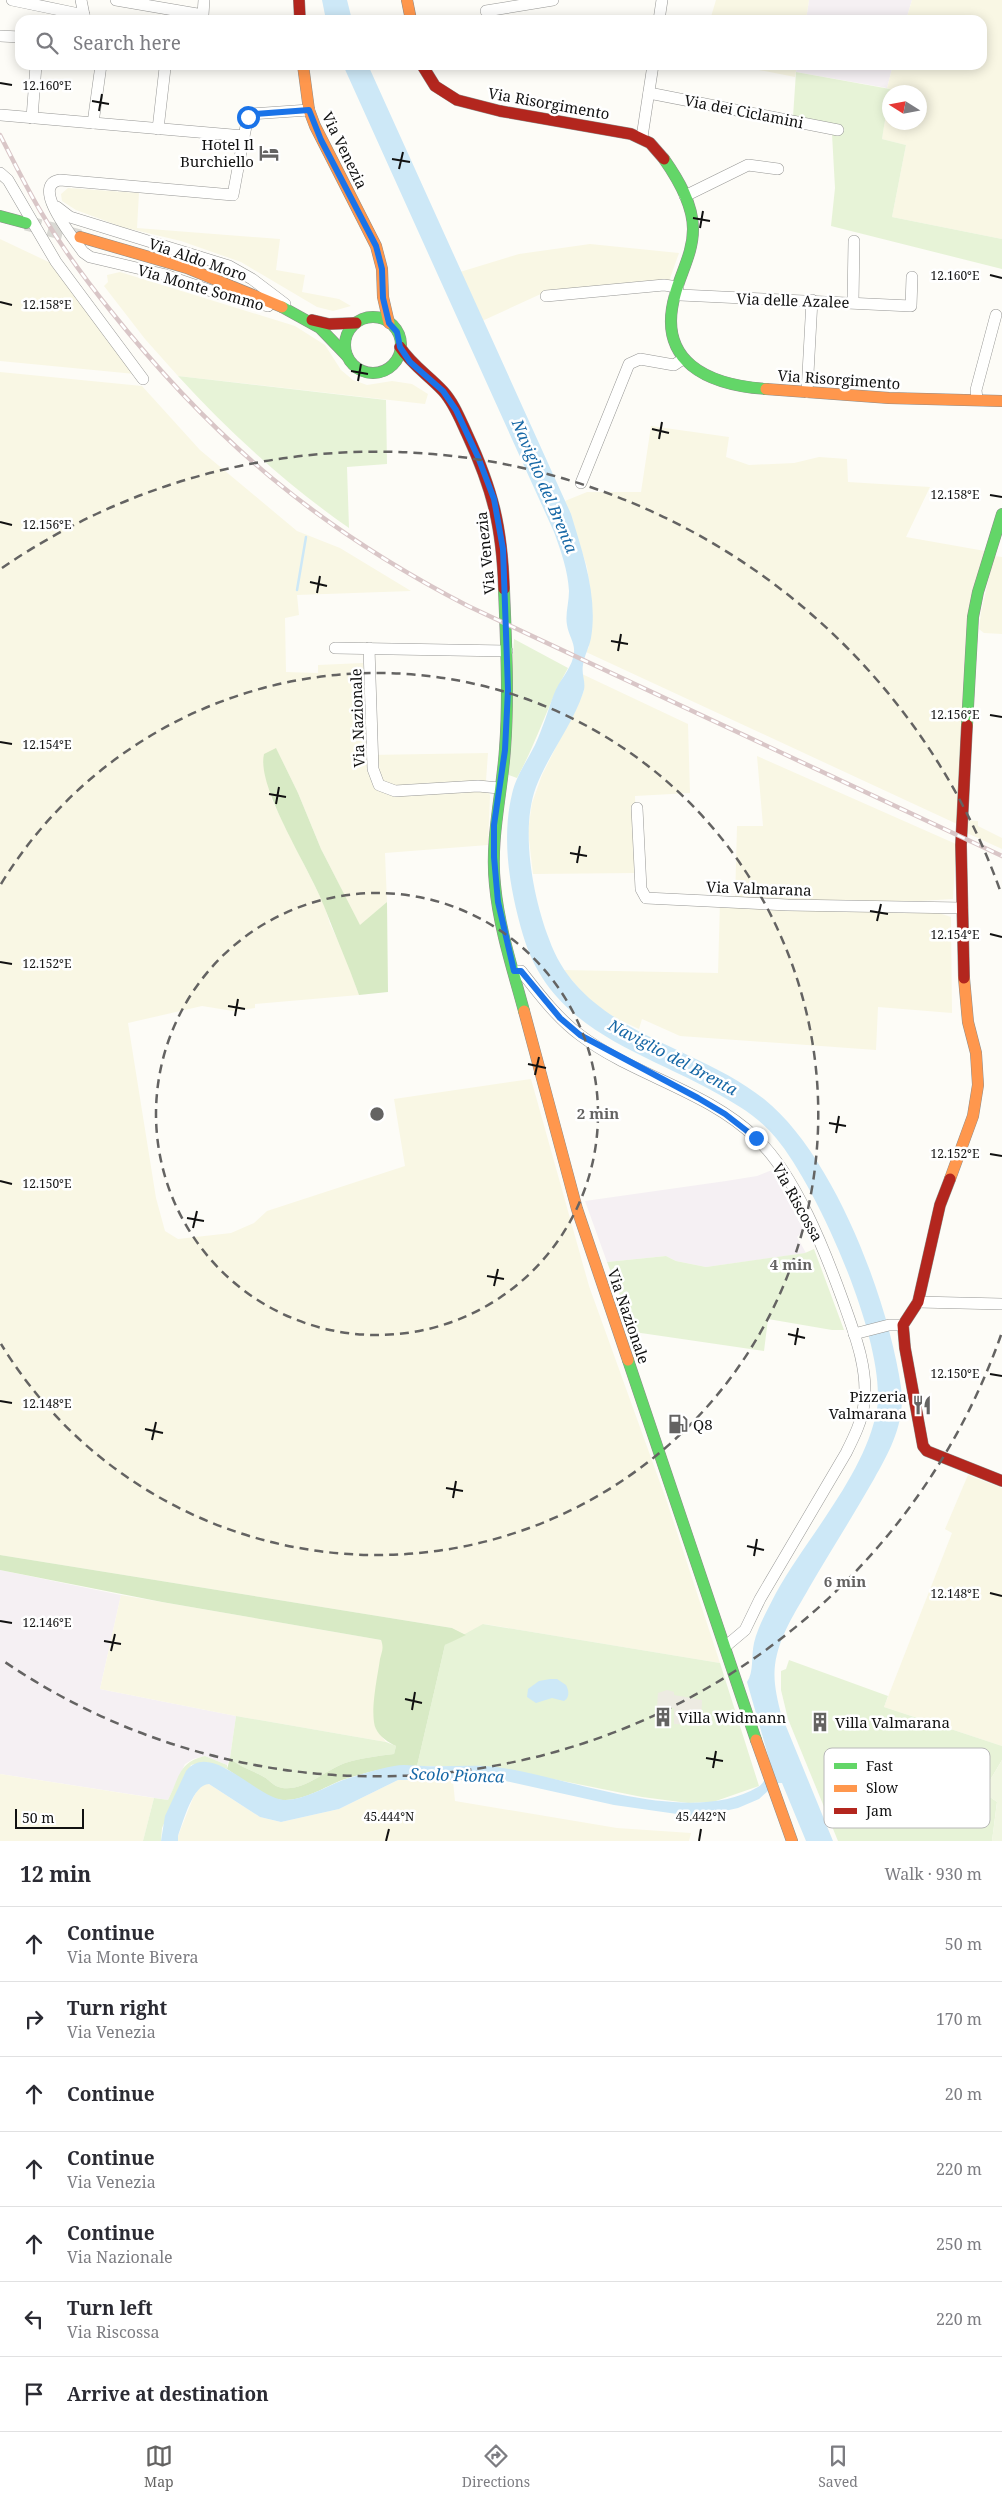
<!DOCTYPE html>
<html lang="en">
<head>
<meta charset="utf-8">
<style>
	:root { --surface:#fff; --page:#f2f2f3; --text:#2b2b33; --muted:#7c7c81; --line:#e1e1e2; --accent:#646362 }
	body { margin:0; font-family:"Noto Serif",serif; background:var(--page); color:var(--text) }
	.compass { position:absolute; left:882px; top:85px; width:45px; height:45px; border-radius:50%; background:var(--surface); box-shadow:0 2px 12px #0003; rotate:281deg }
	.scale { position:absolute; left:15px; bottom:12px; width:69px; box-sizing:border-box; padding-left:5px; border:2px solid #111; border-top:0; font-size:14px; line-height:18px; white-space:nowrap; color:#111; -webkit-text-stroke:4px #fff; paint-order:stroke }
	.stop { position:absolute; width:15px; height:15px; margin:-11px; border:4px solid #1a73e8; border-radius:50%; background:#fff }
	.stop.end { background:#1a73e8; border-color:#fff; box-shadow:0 1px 5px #0008 }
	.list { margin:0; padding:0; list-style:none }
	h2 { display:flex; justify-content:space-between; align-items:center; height:65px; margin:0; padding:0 20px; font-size:21px }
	h2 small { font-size:16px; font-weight:400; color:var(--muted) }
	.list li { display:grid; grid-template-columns:32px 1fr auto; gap:15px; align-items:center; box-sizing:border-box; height:75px; padding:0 20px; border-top:1px solid var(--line) }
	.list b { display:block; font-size:19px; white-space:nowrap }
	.list p { margin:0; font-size:16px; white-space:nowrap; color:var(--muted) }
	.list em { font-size:16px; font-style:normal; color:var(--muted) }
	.icon { flex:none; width:28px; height:28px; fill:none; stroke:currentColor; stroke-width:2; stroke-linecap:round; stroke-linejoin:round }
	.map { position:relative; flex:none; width:1002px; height:1841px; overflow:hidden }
	.search { position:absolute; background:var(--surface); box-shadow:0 2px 12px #0003; left:15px; right:15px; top:15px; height:55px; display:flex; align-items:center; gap:12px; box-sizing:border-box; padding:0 18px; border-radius:15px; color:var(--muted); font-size:19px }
	.sheet { height:590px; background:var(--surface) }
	nav { display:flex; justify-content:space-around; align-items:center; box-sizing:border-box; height:70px; border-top:1px solid var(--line); background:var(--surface); font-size:14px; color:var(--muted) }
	nav a { display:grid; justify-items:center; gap:2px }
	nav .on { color:var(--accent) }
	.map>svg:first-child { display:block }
</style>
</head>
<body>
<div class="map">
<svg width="1002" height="1841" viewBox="0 0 1002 1841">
	<rect width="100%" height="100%" fill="#fdfcf7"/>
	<g fill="#f5f0f3">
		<path d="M809,0H912L906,20H806Z"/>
		<path d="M797,65H893L887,88L796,72Z"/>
		<path d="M772,1170L804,1231L797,1237L806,1253L706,1267L676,1261L666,1256L607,1262L585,1201L726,1181L757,1176Z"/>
		<path d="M0,1570L121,1595L100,1689L236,1716L230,1758L227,1765L205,1756L193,1759L185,1764L168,1800L0,1774Z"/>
	</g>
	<g fill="#f9f7e4">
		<path d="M716,0H809L806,20H710Z"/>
		<path d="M912,0H1002V239L892,217L906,145L882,139L889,94L890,122H920V92H890V89L887,88L893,65H982V20H906Z"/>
		<path d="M733,65H797L795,77Z"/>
		<path d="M68,188L139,193L137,228L280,239L276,270L305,275L302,292L339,299L351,306L333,311L317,307L241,262L181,241L122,227L76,210L62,201L61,194Z"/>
		<path d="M0,239L55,265L135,374L0,361Z"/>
		<path d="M590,244L679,253L668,284L543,293L482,321L460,272L519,254Z"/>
		<path d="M120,272L295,326L325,345L341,370L353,380L367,385L392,381L412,384L428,394L425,404L178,376L145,339L104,286L108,282L107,275Z"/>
		<path d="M0,372L142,386L200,450L297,531L340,548L411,591L297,595L299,615L285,618L286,672L318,673V665L363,663L368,755L488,753L486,781L490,796L488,845L385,853L387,902L360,926L321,849L298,793L276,749L271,798L324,904L330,924L345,955L359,995L255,1004V1008L233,1011L202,1006L128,1023L156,1198L165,1231L178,1239L231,1233L254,1223L267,1211L405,1166L394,1099L531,1079L589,1286L667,1502L720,1663L484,1624L466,1635L452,1628L0,1555Z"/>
		<path d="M651,426L729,437L726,457L749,465L794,463L819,457L847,459L848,482L930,487L906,537L985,551L957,824L586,652L589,647L590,588L587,567L565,501L587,492H641Z"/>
		<path d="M994,556L1002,557V634L984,633L979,629L981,612Z"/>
		<path d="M582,674L688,724L690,793L635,796L637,873L533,874L528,831L532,803L542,775L584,691Z"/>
		<path d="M757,756L956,844L953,899L839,906L936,912L951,917L952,1013L878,1007L876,1050L680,1036L642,1019L639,1029L609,1015L591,1002L563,970L718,973L720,901H735L737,826H763Z"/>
		<path d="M965,820L978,821V826L1002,838V849L967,833Z"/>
		<path d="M968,1475L1002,1488V1746L884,1707L952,1533L945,1529Z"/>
		<path d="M121,1595L381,1640L384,1647L380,1666L376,1729L386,1742L236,1716L100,1689Z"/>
		<path d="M0,1774L154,1798L143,1841H0Z"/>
		<path d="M398,1780L453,1781L455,1801L617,1828L691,1833L689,1841H178V1836L193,1798L200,1786L204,1784H209L260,1817L281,1822L339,1809Z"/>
	</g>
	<g fill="#e7f3d7">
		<path d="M796,72L890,89L882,139L906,145L892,217L1002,239V269L831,226L835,188L832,134L793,117Z"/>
		<path d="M178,376L386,400L387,464L347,467L349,528C287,485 229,432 178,376Z"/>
		<path d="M514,639L568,668C548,703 537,742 517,778L506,774Z"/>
		<path d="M814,1249L844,1330H832L768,1319L764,1351L634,1332L607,1262L666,1256L676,1261L706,1267L805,1253Z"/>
		<path d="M483,1624L720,1663L759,1786L713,1802L688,1803L642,1797L493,1767L417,1766L445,1645Z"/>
		<path d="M789,1660L888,1696L884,1707L1002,1746V1760L983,1792L997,1802L992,1841H838L788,1719L781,1690V1671L786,1669Z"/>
		<path d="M236,1716L386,1742L396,1746L394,1754C377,1756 361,1758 345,1763C325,1770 299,1796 276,1786C272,1784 268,1779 264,1777C252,1770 241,1768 230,1758Z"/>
		<path d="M205,1756L227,1765V1769L206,1762L191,1765L162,1828L161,1841H143L154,1798L168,1800C179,1779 178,1762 205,1756Z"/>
	</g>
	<g fill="#d8eac5">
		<path d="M276,748L298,793L321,849L360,925L387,902L388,992L359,995C348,964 335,935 324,906C311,870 256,788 264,754Z"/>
		<path d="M0,1555L452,1628L466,1635L445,1645L417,1766C392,1765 367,1772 342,1780C322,1788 296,1806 273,1798C257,1792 241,1778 227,1769L230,1758C241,1768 252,1770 264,1777C268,1779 272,1784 276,1786C299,1796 325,1770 345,1763C361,1758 377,1756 394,1754L396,1746C389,1743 379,1736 376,1729C369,1715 378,1674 380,1659C382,1651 384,1648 381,1640L162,1602L0,1570Z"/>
	</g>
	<path fill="#f0f6e1" d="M1002,1760V1841H992L997,1802L983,1792Z"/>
	<path fill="#edebe2" d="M667,1690L674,1692V1695L702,1700L701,1725L674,1724V1708L657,1707L658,1693Z"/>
	<g fill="#cde8f7">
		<path d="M322,0H347L352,20H326Z"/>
		<path d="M343,65H368L571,514C583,554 598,596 591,638C589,648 584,656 583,665C581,675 587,683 583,693C572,726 548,755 536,787C520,830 533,897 549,939C582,1033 694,1043 764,1099C834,1155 888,1299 901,1387C906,1421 890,1451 874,1479C853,1516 830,1552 809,1588C795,1613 779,1636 775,1665C773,1682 777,1698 781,1714L833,1841H806L782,1783H777L759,1799L738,1808L698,1817L614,1805L501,1780H398L339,1809L281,1822L260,1817L209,1784C193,1784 183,1822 178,1836V1841H161L165,1816L186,1771C211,1739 257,1800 286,1800C306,1799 325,1787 343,1780C359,1775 377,1769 394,1766C404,1764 414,1766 424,1766C448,1767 473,1764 496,1767C571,1777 688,1828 758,1787C764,1783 768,1775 772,1769L747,1682C754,1672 751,1656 754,1643C758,1626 768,1609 776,1593C807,1537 866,1473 877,1409C887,1344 818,1188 776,1138C766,1126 753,1115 740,1107C659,1054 554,1040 523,935C510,890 501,840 512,794C516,776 527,761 535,745C543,728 548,710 554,694C559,681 570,670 573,658C577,644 569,638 567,625C565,614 569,603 569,591C568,571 561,551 554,532Z"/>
		<path d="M550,1679H557L566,1685C569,1691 570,1697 564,1701L552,1698L536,1703L527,1697L528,1689L539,1681Z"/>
	</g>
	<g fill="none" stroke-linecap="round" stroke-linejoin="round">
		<path stroke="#cde8f7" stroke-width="2.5" d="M297,590L306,537"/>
		<path stroke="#dad9d4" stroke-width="15" stroke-dasharray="15 8" stroke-linecap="butt" d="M26,223L80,237"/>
		<defs>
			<g id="street">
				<path d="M12,0L84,15"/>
				<path d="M81,0L85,20"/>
				<path d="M116,0L203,15L204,0"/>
				<path d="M486,11L553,0"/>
				<path d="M659,20L662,0"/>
				<path d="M0,36L20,37"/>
				<path d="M649,93L838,130"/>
				<path d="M1,115L244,136L248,117L250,114L309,110"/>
				<path d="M32,118L36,65"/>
				<path d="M93,123L101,65"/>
				<path d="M158,129L165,68"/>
				<path d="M244,136L233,195L60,180C29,185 75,240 83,252L90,257L162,274L223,295L268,306"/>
				<path d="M642,137L653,65"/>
				<path d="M0,173L8,180L56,262L143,379"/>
				<path d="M685,196L748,165L778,169"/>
				<path d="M57,207L70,217L229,266L252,279L285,304"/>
				<path d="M675,293L680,295L911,306L912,277"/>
				<path d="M546,296L664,285L678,287"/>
				<path d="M853,302L854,241"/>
				<path d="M807,392L812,300"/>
				<path d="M977,399L976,390L996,315"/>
				<path d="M581,483L629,364L640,359L674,365L683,359"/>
				<path d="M335,648L507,651"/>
				<path d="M369,648L373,769L379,785L395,791L478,786L499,788"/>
				<path d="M637,808L641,889L646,898L788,905L962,908"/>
				<path d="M514,971H521C539,994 557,1018 580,1035C634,1076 706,1090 756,1138C795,1174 825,1251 843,1301C854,1332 869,1370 864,1404C862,1421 854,1437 846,1453L760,1599L745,1630L726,1646"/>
				<path d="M918,1302L1002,1304"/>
				<path d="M854,1334L889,1325H903"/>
			</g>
			<g id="fast">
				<path d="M664,159C678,179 693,204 693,229C693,253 681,272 675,295C656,362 708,385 766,389"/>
				<path d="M0,216L26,223"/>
				<path d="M282,307L320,328L347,356"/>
				<circle cx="373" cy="345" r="28"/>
				<path d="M504,589C506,642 509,695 505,749C502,794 490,839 495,885C499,928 513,970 524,1011"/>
				<path d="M967,725L973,617L978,592L1002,514"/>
				<path d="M628,1360L756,1740"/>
			</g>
			<g id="slow">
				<path d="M407,0L411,20"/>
				<path d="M303,65L309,110L315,126L376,246L382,269L383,297L389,323"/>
				<path d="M80,237L187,268L282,307"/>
				<path d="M766,389L889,398L1002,401"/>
				<path d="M524,1011L577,1209L628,1360"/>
				<path d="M950,1179L973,1116L978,1085L976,1053L968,1022L964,978"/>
				<path d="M756,1740L792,1841"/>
			</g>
			<g id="jam">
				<path d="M299,0L300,20"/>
				<path d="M422,65L435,86L457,100L500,111L631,134L650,143L664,159"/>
				<path d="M312,320L329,324L356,323"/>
				<path d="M400,347C412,365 428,375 443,391C454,403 460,419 467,434C493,490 502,527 504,589"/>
				<path d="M964,978L961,845L967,725"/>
				<path d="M950,1179L940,1205L918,1302L903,1325L905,1348L923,1446L927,1451L1002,1481"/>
			</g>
		</defs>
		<use href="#street" stroke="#979795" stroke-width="12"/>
		<use href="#fast" stroke="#8e8d8b" stroke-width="12"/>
		<use href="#slow" stroke="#8e8d8b" stroke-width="12"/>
		<use href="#jam" stroke="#8e8d8b" stroke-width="12"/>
		<use href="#street" stroke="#fffffe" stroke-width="11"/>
		<use href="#fast" stroke="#63d668" stroke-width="11"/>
		<use href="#slow" stroke="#ff974d" stroke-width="11"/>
		<use href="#jam" stroke="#b3261e" stroke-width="11"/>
		<defs>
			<path id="rail" d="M0,135C13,160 26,187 41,212C61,246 85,279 110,310C215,442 319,529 468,606L1002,856"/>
		</defs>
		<use href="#rail" stroke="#d9c6c7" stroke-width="4.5"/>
		<use href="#rail" stroke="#fff" stroke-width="2.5" stroke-dasharray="8" stroke-linecap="butt"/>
	</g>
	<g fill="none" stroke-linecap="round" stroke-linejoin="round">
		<path stroke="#1a73e8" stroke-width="6" d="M248,117L255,114L309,110L321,140L376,246L382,269L383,298L389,323L397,332L400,347L410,362L443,391L456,410L478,457L494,499L503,549L508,690L505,750L494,825V857L498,902L514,971H521L560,1018L580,1035L698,1098L725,1114L756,1138"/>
	</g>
	<path fill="none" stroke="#111" stroke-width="2" d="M0,83L12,85M92,101L109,104M99,111L102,94M392,159L410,162M399,169L403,152M693,218L710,221M700,228L703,211M990,275L1002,278M0,302L12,305M351,371L368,374M358,381L361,364M652,429L669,433M659,439L662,422M990,495L1002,497M0,522L12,525M310,582L327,586M317,593L320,576M611,641L628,644M618,651L621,634M990,715L1002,717M0,742L12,744M269,794L286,797M276,804L279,787M570,853L587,856M577,863L580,846M870,911L888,914M877,921L881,904M990,934L1002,937M0,962L12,964M228,1006L245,1009M235,1016L238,999M528,1064L546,1068M535,1075L539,1057M829,1123L846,1126M836,1133L839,1116M990,1154L1002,1156M0,1181L12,1184M187,1218L204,1221M193,1228L197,1211M487,1276L504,1279M494,1286L498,1269M788,1334L805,1338M795,1345L798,1328M990,1374L1002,1376M0,1401L12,1403M145,1429L163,1433M152,1440L156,1422M446,1488L463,1491M453,1498L456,1481M747,1546L764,1550M754,1556L757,1539M990,1593L1002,1596M0,1621L12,1623M104,1641L121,1644M111,1651L115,1634M405,1699L422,1703M412,1710L415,1692M706,1758L723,1761M713,1768L716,1751M386,1841L389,1829M699,1841L701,1829"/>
	<g fill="none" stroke="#646362" stroke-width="2.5" stroke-dasharray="9 6">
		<circle cx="377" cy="1114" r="221"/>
		<path d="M1 884A441 441 0 1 1 1 1344"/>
		<path d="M1001 1335A662 662 0 0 1 2 1660M2 568A662 662 0 0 1 1001 893"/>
	</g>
	<defs>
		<symbol id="hotel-bare" viewBox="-9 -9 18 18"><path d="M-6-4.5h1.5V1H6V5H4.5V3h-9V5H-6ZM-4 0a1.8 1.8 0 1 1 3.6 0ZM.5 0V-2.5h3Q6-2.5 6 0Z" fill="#646362" stroke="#fff" stroke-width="2.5" paint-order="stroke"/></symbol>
		<symbol id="restaurant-bare" viewBox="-9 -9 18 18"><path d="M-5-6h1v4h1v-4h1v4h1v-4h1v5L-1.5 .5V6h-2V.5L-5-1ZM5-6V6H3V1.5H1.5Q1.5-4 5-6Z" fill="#646362" stroke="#fff" stroke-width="2.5" paint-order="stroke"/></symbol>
		<symbol id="fuel-bare" viewBox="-9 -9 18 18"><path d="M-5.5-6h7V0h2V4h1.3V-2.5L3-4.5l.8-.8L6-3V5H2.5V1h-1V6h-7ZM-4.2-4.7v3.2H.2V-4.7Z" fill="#646362" stroke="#fff" stroke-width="2.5" paint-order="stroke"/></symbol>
		<symbol id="building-bare" viewBox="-9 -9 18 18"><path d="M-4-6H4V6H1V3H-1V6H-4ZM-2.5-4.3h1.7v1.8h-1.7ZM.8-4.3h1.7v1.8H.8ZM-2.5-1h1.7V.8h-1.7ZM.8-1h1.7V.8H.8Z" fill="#646362" stroke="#fff" stroke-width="2.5" paint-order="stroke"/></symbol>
	</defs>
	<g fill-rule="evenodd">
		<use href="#hotel-bare" x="255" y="139" width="28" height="28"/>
		<use href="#restaurant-bare" x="908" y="1391" width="28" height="28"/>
		<use href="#fuel-bare" x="664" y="1410" width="28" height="28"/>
		<use href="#building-bare" x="649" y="1703" width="28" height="28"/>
		<use href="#building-bare" x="806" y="1708" width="28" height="28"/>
	</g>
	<g text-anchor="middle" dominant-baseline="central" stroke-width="5" stroke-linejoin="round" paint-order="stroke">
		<g font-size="15" fill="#111" stroke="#fff">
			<text transform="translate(549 103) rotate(10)">Via Risorgimento</text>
			<text transform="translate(744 111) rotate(11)">Via dei Ciclamini</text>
			<text transform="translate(345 150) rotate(64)">Via Venezia</text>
			<text transform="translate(198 259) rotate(19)">Via Aldo Moro</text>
			<text transform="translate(201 287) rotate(16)">Via Monte Sommo</text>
			<text transform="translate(793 300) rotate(2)">Via delle Azalee</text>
			<text transform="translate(839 379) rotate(4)">Via Risorgimento</text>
			<text transform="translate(485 553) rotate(-96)">Via Venezia</text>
			<text transform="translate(357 718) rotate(-92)">Via Nazionale</text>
			<text transform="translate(759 888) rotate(2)">Via Valmarana</text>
			<text transform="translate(798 1202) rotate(61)">Via Riscossa</text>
			<text transform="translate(629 1316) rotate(71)">Via Nazionale</text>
		</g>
		<g font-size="15" fill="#111" stroke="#fff" text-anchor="start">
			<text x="254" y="144" text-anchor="end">Hotel Il<tspan x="254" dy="17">Burchiello</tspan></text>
			<text x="907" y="1396" text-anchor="end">Pizzeria<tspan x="907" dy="17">Valmarana</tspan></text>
			<text x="693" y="1424">Q8</text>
			<text x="678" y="1717">Villa Widmann</text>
			<text x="835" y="1722">Villa Valmarana</text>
		</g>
		<g font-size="16" font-style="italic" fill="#1768a6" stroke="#fff">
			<text transform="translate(545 486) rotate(67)">Naviglio del Brenta</text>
			<text transform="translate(673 1057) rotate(28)">Naviglio del Brenta</text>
			<text transform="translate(457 1775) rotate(2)">Scolo Pionca</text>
		</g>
	</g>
	<rect x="824" y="1748" width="166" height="80" rx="8" fill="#fff" stroke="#b8b8b8" stroke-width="1"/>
	<rect x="834" y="1763" width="23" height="6" fill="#63d668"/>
	<rect x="834" y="1785" width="23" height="7" fill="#ff974d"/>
	<rect x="834" y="1808" width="23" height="6" fill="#b3261e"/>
	<g font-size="14" fill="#111">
		<text x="866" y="1771">Fast</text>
		<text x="866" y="1793">Slow</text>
		<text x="866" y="1816">Jam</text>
	</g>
	<g font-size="12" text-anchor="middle" fill="#111" stroke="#fff" stroke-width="5" stroke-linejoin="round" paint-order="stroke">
		<text x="47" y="90">12.160°E</text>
		<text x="955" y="280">12.160°E</text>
		<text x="47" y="309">12.158°E</text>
		<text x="955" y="499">12.158°E</text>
		<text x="47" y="529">12.156°E</text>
		<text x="955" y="719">12.156°E</text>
		<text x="47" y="749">12.154°E</text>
		<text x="955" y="939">12.154°E</text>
		<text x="47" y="968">12.152°E</text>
		<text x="955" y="1158">12.152°E</text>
		<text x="47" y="1188">12.150°E</text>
		<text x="955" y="1378">12.150°E</text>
		<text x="47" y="1408">12.148°E</text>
		<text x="955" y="1598">12.148°E</text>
		<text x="47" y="1627">12.146°E</text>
		<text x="389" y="1821">45.444°N</text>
		<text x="701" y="1821">45.442°N</text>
	</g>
	<circle cx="377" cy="1114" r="8" fill="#646362" stroke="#fff" stroke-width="2.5"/>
	<g font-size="15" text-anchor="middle" font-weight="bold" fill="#646362" stroke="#fff" stroke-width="5" stroke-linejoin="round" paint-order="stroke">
		<text x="598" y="1119">2 min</text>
		<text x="791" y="1270">4 min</text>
		<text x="845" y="1587">6 min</text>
	</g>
</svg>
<svg class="compass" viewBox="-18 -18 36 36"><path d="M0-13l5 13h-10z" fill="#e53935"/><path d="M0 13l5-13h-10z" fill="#7c7c81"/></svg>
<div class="scale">50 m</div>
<div class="stop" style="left:248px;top:117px"></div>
<div class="stop end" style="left:756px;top:1138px"></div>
<div class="search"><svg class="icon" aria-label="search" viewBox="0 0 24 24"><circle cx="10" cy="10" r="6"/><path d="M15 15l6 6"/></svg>Search here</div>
</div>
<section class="sheet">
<h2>12 min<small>Walk · 930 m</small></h2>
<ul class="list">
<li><svg class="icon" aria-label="ahead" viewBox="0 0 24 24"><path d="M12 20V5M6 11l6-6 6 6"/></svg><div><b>Continue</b><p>Via Monte Bivera</p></div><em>50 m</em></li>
<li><svg class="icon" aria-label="right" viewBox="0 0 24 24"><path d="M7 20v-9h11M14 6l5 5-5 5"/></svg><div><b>Turn right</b><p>Via Venezia</p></div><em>170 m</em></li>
<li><svg class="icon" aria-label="ahead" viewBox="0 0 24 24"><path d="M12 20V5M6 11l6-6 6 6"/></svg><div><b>Continue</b></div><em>20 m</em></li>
<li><svg class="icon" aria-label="ahead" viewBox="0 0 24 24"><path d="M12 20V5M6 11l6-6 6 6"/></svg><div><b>Continue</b><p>Via Venezia</p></div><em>220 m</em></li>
<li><svg class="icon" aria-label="ahead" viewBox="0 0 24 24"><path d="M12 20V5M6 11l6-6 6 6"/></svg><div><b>Continue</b><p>Via Nazionale</p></div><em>250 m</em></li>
<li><svg class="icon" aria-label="left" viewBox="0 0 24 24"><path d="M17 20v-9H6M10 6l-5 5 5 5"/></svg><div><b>Turn left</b><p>Via Riscossa</p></div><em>220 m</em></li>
<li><svg class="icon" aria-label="arrive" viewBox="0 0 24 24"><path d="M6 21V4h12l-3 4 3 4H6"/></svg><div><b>Arrive at destination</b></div></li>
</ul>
</section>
<nav>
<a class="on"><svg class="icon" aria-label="map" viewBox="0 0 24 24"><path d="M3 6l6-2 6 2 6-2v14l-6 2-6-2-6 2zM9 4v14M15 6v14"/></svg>Map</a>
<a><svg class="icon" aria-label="directions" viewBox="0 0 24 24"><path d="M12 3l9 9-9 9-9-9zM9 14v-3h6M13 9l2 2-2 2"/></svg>Directions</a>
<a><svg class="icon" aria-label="saved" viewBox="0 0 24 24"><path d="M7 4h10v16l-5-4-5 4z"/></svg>Saved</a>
</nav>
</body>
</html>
